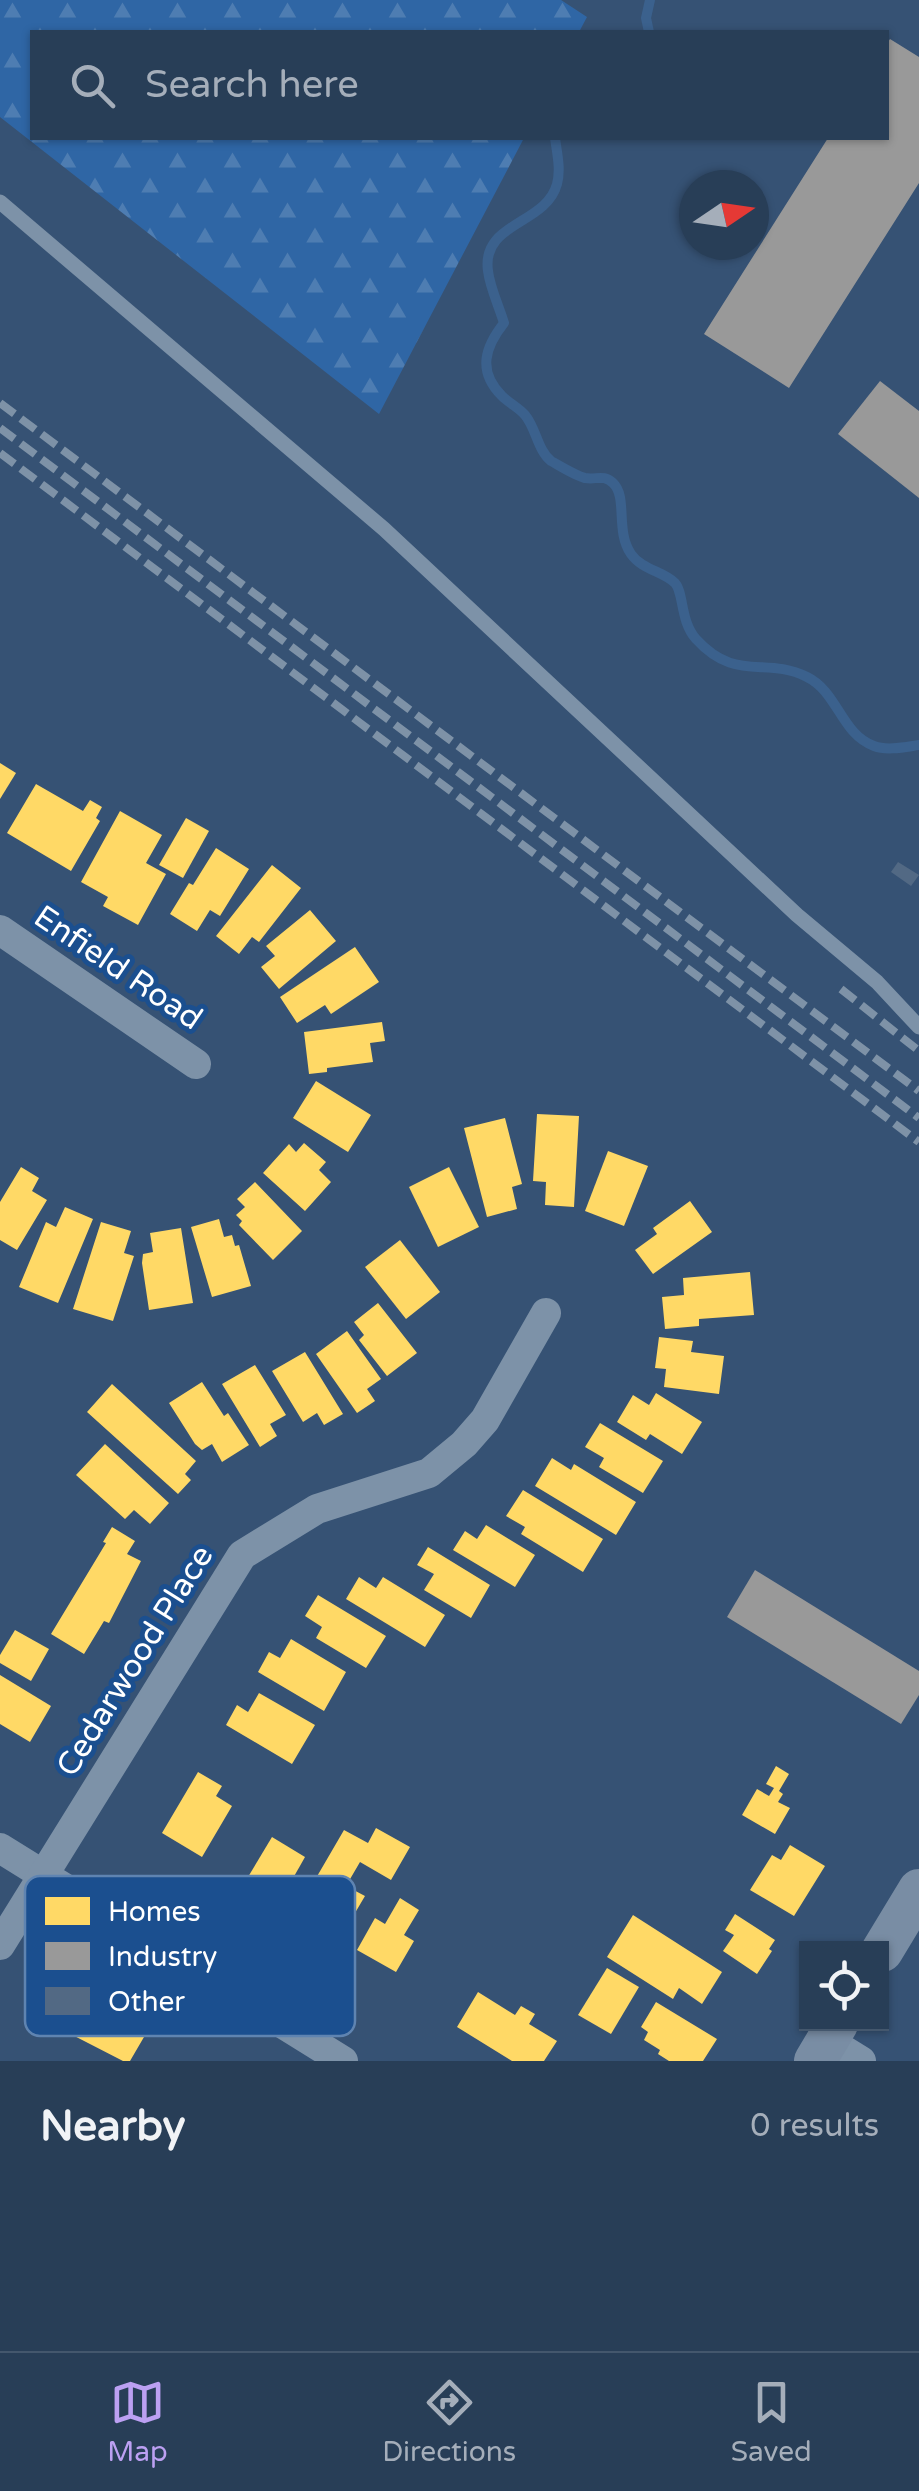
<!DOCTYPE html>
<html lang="en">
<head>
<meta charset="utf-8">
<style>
	:root { --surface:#283e57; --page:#30455d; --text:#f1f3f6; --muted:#a5aeba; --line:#44576d; --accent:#bca0f2 }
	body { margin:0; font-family:"Varela Round",sans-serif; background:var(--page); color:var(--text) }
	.controls { position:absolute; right:30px; bottom:30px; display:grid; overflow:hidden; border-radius:0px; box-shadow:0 2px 8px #0004 }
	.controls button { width:90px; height:90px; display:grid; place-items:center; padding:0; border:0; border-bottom:2px solid var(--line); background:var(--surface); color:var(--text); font:50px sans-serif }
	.compass { position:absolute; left:679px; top:170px; width:90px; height:90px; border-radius:50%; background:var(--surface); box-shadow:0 2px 8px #0004; rotate:77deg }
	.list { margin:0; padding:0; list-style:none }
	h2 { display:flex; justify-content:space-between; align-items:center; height:130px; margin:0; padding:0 40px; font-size:42px }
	h2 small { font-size:32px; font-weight:400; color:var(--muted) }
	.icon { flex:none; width:55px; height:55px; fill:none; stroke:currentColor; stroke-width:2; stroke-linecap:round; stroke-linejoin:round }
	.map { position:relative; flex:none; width:919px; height:2061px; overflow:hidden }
	.search { position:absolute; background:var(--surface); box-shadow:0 2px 8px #0004; left:30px; right:30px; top:30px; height:110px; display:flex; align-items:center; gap:25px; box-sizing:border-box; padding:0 35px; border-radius:0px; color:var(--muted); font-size:38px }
	.sheet { height:290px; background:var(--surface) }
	nav { display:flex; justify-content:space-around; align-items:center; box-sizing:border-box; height:140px; border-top:2px solid var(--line); background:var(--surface); font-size:28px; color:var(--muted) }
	nav a { display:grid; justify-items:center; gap:5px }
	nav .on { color:var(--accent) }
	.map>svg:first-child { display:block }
</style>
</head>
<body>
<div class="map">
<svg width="919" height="2061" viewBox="0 0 919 2061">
	<defs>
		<pattern id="forest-firs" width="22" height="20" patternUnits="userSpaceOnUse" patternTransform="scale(2.5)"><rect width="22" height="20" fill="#2f66a5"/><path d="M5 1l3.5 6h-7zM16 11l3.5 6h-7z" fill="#4e7db2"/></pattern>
	</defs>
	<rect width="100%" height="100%" fill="#365274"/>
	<path fill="url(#forest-firs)" d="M0,0H561L587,17L579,32H32V138H524L379,414L0,117Z"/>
	<g fill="#ffd966">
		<path d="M0,763L16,773L0,799Z"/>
		<path d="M36,784L83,811L90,800L102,807L96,818L100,821L71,871L7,833Z"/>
		<path d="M120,811L162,835L146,863L166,874L138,925L103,906L108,897L81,882Z"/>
		<path d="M186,818L209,831L183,878L159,865Z"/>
		<path d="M216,848L249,869L220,916L210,910L197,931L170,914L189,883L193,885Z"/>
		<path d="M272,865L301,888L259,942L252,937L239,954L216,936Z"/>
		<path d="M310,910L336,941L279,989L261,967L275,956L266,946Z"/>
		<path d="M355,947L379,982L331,1014L325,1005L297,1023L280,997Z"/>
		<path d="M382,1022L385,1041L370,1043L373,1062L327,1068V1072L309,1074L304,1032Z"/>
		<path d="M316,1081L371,1115L348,1152L293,1118Z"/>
		<path d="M537,1114L579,1116L574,1207L545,1205L546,1182L533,1181Z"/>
		<path d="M505,1118L522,1184L512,1187L517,1209L487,1217L464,1128Z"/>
		<path d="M304,1143L326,1162L319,1170L331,1182L305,1211L263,1173L289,1144L296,1152Z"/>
		<path d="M608,1151L648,1166L624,1226L585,1211Z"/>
		<path d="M21,1167L39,1178L32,1191L47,1200L17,1250L0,1240V1202Z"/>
		<path d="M449,1167L479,1227L438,1247L409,1187Z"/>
		<path d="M255,1182L302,1231L273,1260L239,1225L242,1221L236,1215L245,1207L237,1199Z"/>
		<path d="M690,1201L712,1232L653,1274L635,1250L657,1234L653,1228Z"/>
		<path d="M65,1207L93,1219L58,1303L19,1287L46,1222L56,1227Z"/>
		<path d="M219,1219L224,1237L232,1235L235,1246L239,1245L251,1286L212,1297L191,1227Z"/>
		<path d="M101,1222L131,1231L124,1253L134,1256L113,1321L73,1309Z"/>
		<path d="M181,1228L193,1303L149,1310L142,1263L143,1254L153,1252L150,1233Z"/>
		<path d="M400,1240L440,1292L406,1319L365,1267Z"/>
		<path d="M750,1272L754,1315L699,1319V1326L665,1329L662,1297L684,1295L683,1278Z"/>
		<path d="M378,1303L417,1353L387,1376L359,1340L364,1335L354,1322Z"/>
		<path d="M347,1331L381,1379L367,1389L375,1401L357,1413L316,1354Z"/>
		<path d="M659,1337L693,1341L691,1352L724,1356L719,1394L664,1387L666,1369L655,1368Z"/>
		<path d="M305,1352L343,1414L324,1425L317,1413L303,1422L272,1371Z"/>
		<path d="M255,1365L286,1415L270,1424L277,1436L260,1447L222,1384Z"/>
		<path d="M202,1382L224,1416L228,1413L249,1445L222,1462L212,1444L202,1450L195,1444L169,1403Z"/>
		<path d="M112,1384L196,1461L185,1474L191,1480L178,1494L87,1412Z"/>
		<path d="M656,1393L702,1422L682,1454L650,1434L646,1440L617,1422L633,1395L649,1405Z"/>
		<path d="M600,1423L663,1461L643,1493L599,1467L604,1458L585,1447Z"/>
		<path d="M105,1444L169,1503L150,1524L134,1510L125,1519L76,1475Z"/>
		<path d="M552,1458L571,1470L574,1464L636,1502L616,1535L535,1486Z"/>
		<path d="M523,1490L603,1539L583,1572L521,1534L525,1527L506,1516Z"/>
		<path d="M486,1525L535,1555L515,1587L453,1550L465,1531L477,1539Z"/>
		<path d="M112,1527L135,1541L127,1554L141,1561L109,1623L104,1621L84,1654L51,1634L106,1543L103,1542Z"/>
		<path d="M428,1547L490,1585L471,1618L424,1590L434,1574L417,1565Z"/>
		<path d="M359,1577L376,1588L383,1577L445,1615L425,1647L346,1599Z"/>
		<path d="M318,1595L386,1636L366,1668L316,1638L322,1627L305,1616Z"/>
		<path d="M15,1630L49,1649L31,1681L0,1663V1655Z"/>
		<path d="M291,1639L346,1672L324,1711L258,1672L269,1652L280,1658Z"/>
		<path d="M0,1675L51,1706L30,1742L0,1724Z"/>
		<path d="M259,1693L315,1725L292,1764L226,1725L237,1705L248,1712Z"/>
		<path d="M776,1766L789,1774L779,1791L783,1794L778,1802L790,1808L775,1834L742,1815L757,1789L769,1796L774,1788L766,1784Z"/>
		<path d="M198,1772L222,1786L216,1796L232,1806L202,1857L162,1833Z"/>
		<path d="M376,1828L410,1847L391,1880L360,1862L346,1886L365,1896L342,1935L328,1927L324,1933L308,1924L312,1917L298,1909L344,1830L368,1843Z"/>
		<path d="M272,1837L305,1857L279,1903L245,1882Z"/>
		<path d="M790,1845L825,1866L794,1916L750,1890L772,1855L781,1860Z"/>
		<path d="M400,1898L419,1910L404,1935L414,1941L396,1972L357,1950L375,1918L385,1924Z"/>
		<path d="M735,1914L775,1940L769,1949L772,1951L757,1974L723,1951L734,1935L725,1930Z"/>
		<path d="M633,1915L722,1972L702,2004L679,1988L673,1999L607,1957Z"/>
		<path d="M607,1968L639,1987L611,2034L578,2015Z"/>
		<path d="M92,1992L145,2024L138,2034L144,2037L130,2061H123L53,2025L57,2011L64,2006L78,2014Z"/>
		<path d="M478,1992L515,2015L521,2006L535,2014L529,2024L557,2041L544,2061H512L457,2027Z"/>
		<path d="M656,2002L717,2039L703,2061H669L658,2054L660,2050L644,2040L648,2032L641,2027Z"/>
	</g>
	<g fill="#999">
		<path d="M890,39L919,57V183L789,388L704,334L828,138H886V45Z"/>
		<path d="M880,381L919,411V498L838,434Z"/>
		<path d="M755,1570L919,1671V1695L901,1724L727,1617Z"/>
	</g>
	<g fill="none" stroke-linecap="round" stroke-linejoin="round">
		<g stroke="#3b618d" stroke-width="10">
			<path d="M649,32L646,18L650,0"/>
			<path d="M555,138C557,153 561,169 557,184C546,225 481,222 488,271C490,288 499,306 504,323C485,347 477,371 502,396C509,403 519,408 525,415C536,428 538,451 551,461C560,466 576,476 585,478C597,480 603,474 613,483C628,497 615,531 631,554C642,570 663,571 675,583C684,593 680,621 696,639C736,683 765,656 807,677C838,692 841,734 874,746C887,751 905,747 919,745"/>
		</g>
	</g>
	<path fill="#526984" d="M898,862L919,875L911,886L891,872Z"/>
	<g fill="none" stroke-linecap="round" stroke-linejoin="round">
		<path stroke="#7d92a8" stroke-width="15" d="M0,202L384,529L797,915L877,982L919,1027"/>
		<g stroke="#7d92a8" stroke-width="30">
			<path d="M0,930L196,1064"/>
			<path d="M0,1848L343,2061"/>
			<path d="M0,1945L242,1555L317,1509L429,1473L464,1444L485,1420L546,1313"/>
			<path d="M827,2040L861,2061"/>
		</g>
		<g stroke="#798da4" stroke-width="42">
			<path d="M882,1951L919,1890"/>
			<path d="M815,2061L837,2024"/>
		</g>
		<g stroke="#7e92a7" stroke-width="8" stroke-dasharray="18 8" stroke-linecap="butt">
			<path d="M0,403L919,1091"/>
			<path d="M0,428L919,1118"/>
			<path d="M0,453L919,1142"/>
			<path d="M841,989L919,1051"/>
		</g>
	</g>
	<g text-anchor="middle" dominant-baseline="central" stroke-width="10" stroke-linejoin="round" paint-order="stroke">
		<g font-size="32" fill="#fff" stroke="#1b4f8f">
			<text transform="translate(118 968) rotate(34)">Enfield Road</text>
			<text transform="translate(135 1661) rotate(-58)">Cedarwood Place</text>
		</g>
	</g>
	<rect x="25" y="1876" width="330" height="160" rx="15" fill="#1b4f8f" stroke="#5f84b1" stroke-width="2.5"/>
	<rect x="45" y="1897" width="45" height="28" fill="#ffd966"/>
	<rect x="45" y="1942" width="45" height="28" fill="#999"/>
	<rect x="45" y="1987" width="45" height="28" fill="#526984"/>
	<g font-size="28" fill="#fff">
		<text x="108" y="1921">Homes</text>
		<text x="108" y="1966">Industry</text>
		<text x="108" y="2011">Other</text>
	</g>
</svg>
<div class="controls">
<button><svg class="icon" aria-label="locate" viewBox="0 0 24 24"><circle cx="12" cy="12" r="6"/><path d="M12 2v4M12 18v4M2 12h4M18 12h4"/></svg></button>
</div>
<svg class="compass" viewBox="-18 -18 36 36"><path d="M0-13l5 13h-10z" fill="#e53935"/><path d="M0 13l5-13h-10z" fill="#a5aeba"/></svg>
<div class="search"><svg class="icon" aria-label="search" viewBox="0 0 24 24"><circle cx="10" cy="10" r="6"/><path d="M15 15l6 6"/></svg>Search here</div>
</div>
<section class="sheet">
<h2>Nearby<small>0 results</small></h2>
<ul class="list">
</ul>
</section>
<nav>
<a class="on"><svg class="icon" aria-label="map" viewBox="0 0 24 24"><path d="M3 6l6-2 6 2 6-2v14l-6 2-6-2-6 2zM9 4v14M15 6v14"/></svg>Map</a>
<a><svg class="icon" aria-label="directions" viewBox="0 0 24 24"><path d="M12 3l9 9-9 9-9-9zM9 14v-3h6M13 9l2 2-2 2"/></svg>Directions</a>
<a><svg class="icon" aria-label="saved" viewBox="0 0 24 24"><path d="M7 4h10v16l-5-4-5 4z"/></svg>Saved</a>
</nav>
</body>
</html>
